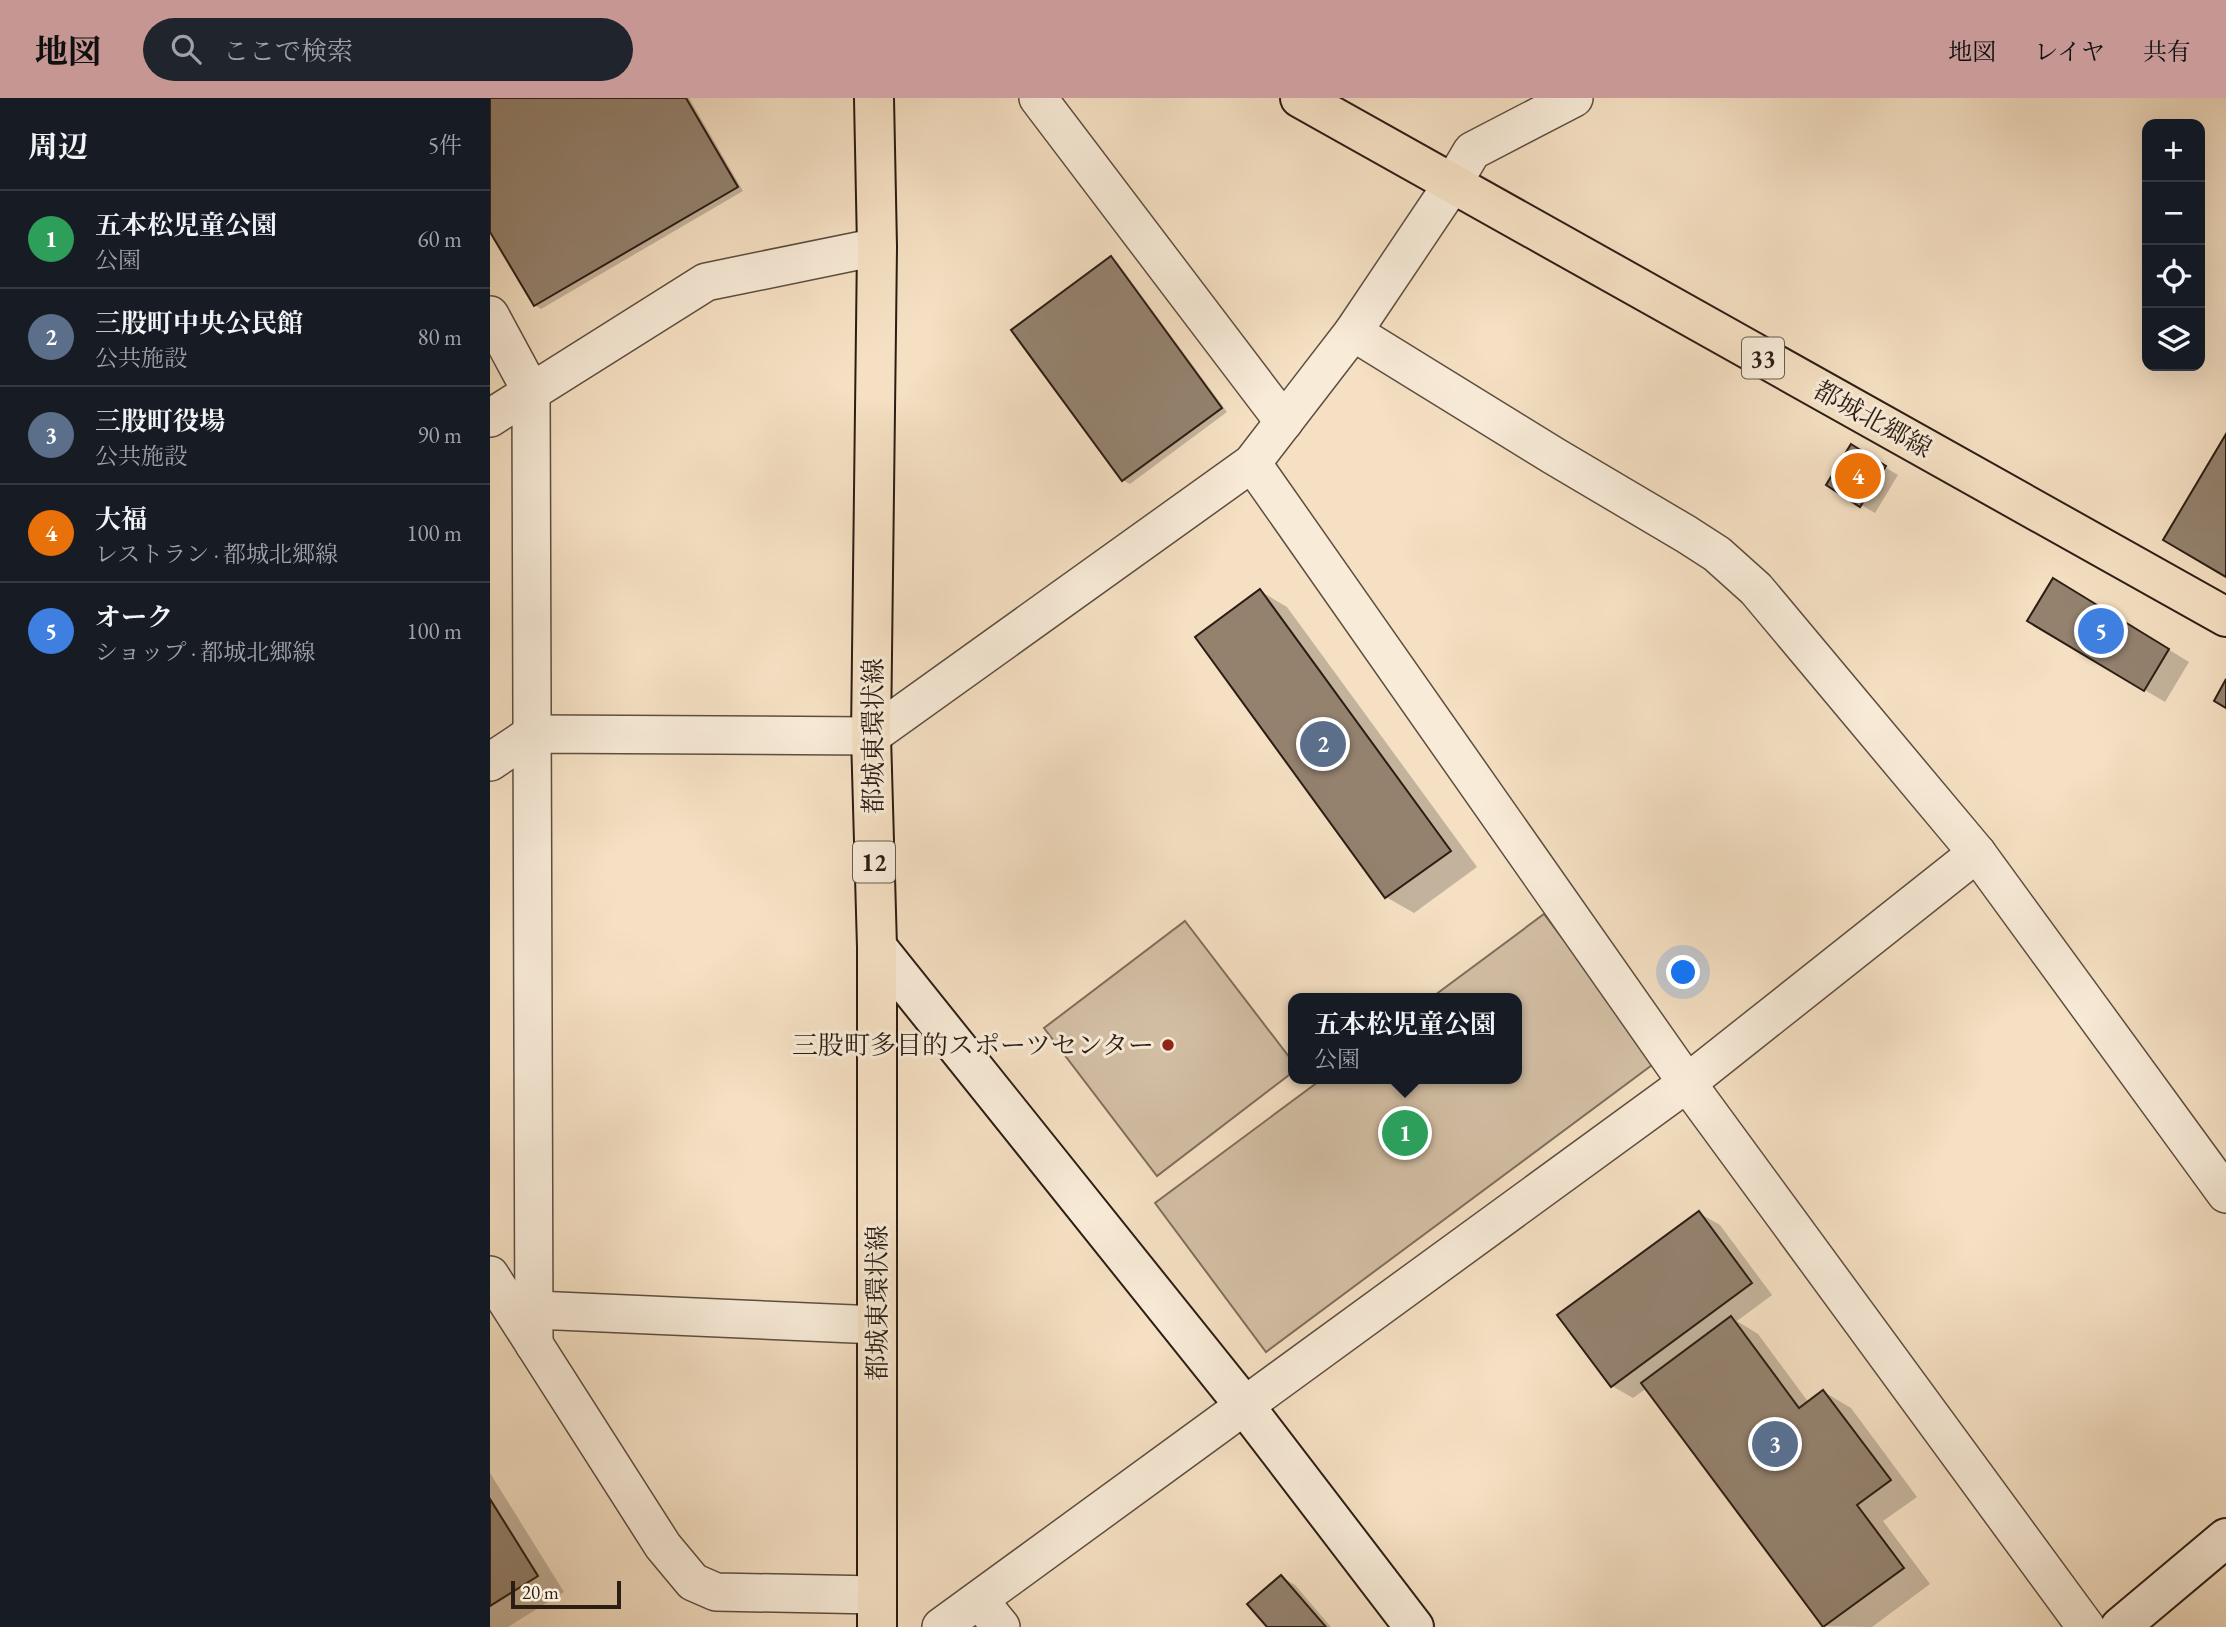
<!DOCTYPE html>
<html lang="ja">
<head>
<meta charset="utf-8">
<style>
	:root { --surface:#171b24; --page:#20242c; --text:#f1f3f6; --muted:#9ea1a6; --line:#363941; --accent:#c59692 }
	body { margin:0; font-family:"EB Garamond","Noto Serif JP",serif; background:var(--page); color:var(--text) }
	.controls { position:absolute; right:21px; top:21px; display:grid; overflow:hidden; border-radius:14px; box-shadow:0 7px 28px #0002 }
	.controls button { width:63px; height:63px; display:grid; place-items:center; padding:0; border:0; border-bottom:2px solid var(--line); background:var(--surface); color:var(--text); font:35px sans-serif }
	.scale { position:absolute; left:21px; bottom:18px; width:110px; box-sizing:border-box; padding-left:7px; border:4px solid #2b1d14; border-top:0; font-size:19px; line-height:24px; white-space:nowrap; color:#2b1d14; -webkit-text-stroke:5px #f8ebd8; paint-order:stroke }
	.you { position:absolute; left:1194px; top:875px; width:24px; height:24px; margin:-18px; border:5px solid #fff; border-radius:50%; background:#1a73e8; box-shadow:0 0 0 10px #1a73e833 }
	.badge { display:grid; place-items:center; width:46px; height:46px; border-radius:50%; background:var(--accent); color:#fff; font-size:23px; font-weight:700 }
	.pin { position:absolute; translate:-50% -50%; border:4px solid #fff; box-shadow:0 2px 7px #0006 }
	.popup { position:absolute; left:798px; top:895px; width:234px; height:91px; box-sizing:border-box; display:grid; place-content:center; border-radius:14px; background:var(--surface); filter:drop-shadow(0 2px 5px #0005); font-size:23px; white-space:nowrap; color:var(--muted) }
	.popup b { font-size:26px; color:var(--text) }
	.popup::after { content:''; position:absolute; left:50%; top:100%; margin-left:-14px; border:14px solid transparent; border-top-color:var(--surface) }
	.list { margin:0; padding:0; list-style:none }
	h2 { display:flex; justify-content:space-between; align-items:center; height:91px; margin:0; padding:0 28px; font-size:30px }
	h2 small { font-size:23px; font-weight:400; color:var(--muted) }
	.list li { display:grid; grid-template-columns:46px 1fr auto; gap:21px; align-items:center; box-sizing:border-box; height:98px; padding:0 28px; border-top:2px solid var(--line) }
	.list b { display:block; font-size:26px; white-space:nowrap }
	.list p { margin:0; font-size:23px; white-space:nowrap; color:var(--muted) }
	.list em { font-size:23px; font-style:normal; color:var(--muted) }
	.icon { flex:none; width:38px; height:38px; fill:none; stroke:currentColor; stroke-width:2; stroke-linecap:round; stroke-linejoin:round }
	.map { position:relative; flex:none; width:1736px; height:1529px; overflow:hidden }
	header { display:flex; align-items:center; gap:42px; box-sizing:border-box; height:98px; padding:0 35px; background:var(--accent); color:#111 }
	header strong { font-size:33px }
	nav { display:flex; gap:38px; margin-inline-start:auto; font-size:24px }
	.search { width:490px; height:63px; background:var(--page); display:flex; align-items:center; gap:18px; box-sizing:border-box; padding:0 24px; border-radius:38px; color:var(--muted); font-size:26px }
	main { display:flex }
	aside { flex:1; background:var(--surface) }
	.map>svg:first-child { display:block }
</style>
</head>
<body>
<header>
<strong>地図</strong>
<div class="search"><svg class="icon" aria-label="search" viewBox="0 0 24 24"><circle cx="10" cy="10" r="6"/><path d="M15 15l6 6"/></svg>ここで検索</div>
<nav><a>地図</a><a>レイヤ</a><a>共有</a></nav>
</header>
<main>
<aside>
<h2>周辺<small>5件</small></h2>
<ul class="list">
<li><span class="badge" style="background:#2e9e5b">1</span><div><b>五本松児童公園</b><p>公園</p></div><em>60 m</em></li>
<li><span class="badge" style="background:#5c6f8a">2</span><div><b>三股町中央公民館</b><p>公共施設</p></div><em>80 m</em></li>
<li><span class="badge" style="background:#5c6f8a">3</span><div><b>三股町役場</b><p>公共施設</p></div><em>90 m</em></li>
<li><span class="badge" style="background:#e8710a">4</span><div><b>大福</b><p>レストラン · 都城北郷線</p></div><em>100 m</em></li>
<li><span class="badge" style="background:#3f7fe0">5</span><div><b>オーク</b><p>ショップ · 都城北郷線</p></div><em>100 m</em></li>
</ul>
</aside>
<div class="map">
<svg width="1736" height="1529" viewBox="0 0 1736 1529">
	<rect width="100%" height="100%" fill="#f5e0c3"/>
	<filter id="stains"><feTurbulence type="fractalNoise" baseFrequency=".00286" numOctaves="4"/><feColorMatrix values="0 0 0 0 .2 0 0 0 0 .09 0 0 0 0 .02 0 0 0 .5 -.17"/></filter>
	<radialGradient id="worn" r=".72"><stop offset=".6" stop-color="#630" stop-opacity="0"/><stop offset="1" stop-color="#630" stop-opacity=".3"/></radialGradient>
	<g fill="#d3bfa5" stroke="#7f6e5c" stroke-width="2">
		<path d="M1054,816L1166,964L776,1254L665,1105L832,981H1027V900H941Z"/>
		<path d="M695,823L803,964V974L667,1078L554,930Z"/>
	</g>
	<g fill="#0003">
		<path d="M0,0H199L253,93L51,211L45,207L0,130Z"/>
		<path d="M621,160L627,164L737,314L640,386L633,382Z"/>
		<path d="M1375,357L1408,377L1385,415L1338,387Z"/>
		<path d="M770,493L797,509L987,769L924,815L896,799Z"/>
		<path d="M1585,494L1699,564L1675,604L1655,592Z"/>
		<path d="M1209,1115L1230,1127L1282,1197L1247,1223L1268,1236L1319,1305L1334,1294L1361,1310L1427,1399L1393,1423L1440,1486L1382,1529L1334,1528L1157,1290L1143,1300L1122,1288Z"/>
		<path d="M0,1375L74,1494L18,1529H0Z"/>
		<path d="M791,1479L805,1487L841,1529H780Z"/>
	</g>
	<g fill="#94826f" stroke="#2b1d14" stroke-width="2">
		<path d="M0,0H196L248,89L44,208L0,134Z"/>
		<path d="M621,158L732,310L632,383L521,232Z"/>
		<path d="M1736,336V479L1673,442Z"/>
		<path d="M1361,346L1396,368L1370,409L1336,387Z"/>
		<path d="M1563,480L1679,551L1654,593L1537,523Z"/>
		<path d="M770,491L961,753L895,800L705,539Z"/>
		<path d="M1736,581V610L1724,603Z"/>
		<path d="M1209,1113L1262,1185L1121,1289L1067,1217Z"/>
		<path d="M1241,1218L1309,1310L1333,1292L1401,1382L1367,1407L1414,1470L1333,1529L1151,1285Z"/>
		<path d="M0,1401L48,1478L0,1508Z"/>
		<path d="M791,1477L836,1529H777L757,1506Z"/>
	</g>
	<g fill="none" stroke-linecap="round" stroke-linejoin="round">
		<defs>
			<g id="street">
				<path d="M548,0L794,324"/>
				<path d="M0,217L41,293L44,1246"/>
				<path d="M863,234L1064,358L1196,436L1227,456L1266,491L1487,755L1736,1096"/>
				<path d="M0,320L216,184L387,149"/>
				<path d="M762,365L1197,985L1596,1529"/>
				<path d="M0,664L42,636L381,638L762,365L863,234L963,85L982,53L1084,0"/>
				<path d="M0,1177L173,1448L203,1484L226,1494L387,1497"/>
				<path d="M45,1212L387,1227"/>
				<path d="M489,1502L511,1529"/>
				<path d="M451,1529L1197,985L1487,755"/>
			</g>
			<g id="secondary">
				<path d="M387,849L754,1307L924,1529"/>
				<path d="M1630,1529L1736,1440"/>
			</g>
			<g id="primary">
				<path d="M384,0L387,149L381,638L387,849V1529"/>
				<path d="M810,0L1736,519"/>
			</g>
		</defs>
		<use href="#street" stroke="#5e4e40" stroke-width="40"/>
		<use href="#secondary" stroke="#2b1d14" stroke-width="42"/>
		<use href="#primary" stroke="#2b1d14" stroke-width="42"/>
		<use href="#street" stroke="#f8ebd8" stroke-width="37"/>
		<use href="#secondary" stroke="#f8ebd8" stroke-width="38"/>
		<use href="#primary" stroke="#f5e0c3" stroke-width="38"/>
	</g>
	<circle fill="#8f2418" stroke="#f8ebd8" stroke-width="2.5" cx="678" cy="947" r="7"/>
	<g text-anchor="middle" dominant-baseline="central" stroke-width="6" stroke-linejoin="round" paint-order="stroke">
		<g fill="#f8ebd8" stroke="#685b4f" stroke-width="2">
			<rect x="1252" y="239.5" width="42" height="41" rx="5"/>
			<rect x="363" y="743.5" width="42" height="41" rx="5"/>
		</g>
		<g font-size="24" font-weight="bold" fill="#2b1d14">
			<text x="1273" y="260">33</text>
			<text x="384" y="764">12</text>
		</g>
		<g font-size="26" fill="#2b1d14" stroke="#f8ebd8">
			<text transform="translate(1383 321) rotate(29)">都城北郷線</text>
			<text transform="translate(383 638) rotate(-90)">都城東環状線</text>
			<text transform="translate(387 1205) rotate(-90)">都城東環状線</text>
		</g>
		<g font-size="26" fill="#2b1d14" stroke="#f8ebd8" text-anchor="end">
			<text x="664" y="947">三股町多目的スポーツセンター</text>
		</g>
	</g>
	<rect width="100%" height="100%" filter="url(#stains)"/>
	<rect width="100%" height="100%" fill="url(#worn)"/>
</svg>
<div class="controls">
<button>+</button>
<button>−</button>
<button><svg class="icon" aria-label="locate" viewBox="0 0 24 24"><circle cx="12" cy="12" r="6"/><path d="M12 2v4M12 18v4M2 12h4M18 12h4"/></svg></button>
<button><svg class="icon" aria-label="layers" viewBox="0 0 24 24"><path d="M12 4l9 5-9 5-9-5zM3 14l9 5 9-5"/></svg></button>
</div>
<div class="scale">20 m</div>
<div class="you"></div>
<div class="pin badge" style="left:915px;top:1035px;background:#2e9e5b">1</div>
<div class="popup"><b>五本松児童公園</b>公園</div>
<div class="pin badge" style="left:833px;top:646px;background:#5c6f8a">2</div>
<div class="pin badge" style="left:1285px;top:1346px;background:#5c6f8a">3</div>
<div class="pin badge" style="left:1368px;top:378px;background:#e8710a">4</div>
<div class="pin badge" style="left:1611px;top:533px;background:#3f7fe0">5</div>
</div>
</main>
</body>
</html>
